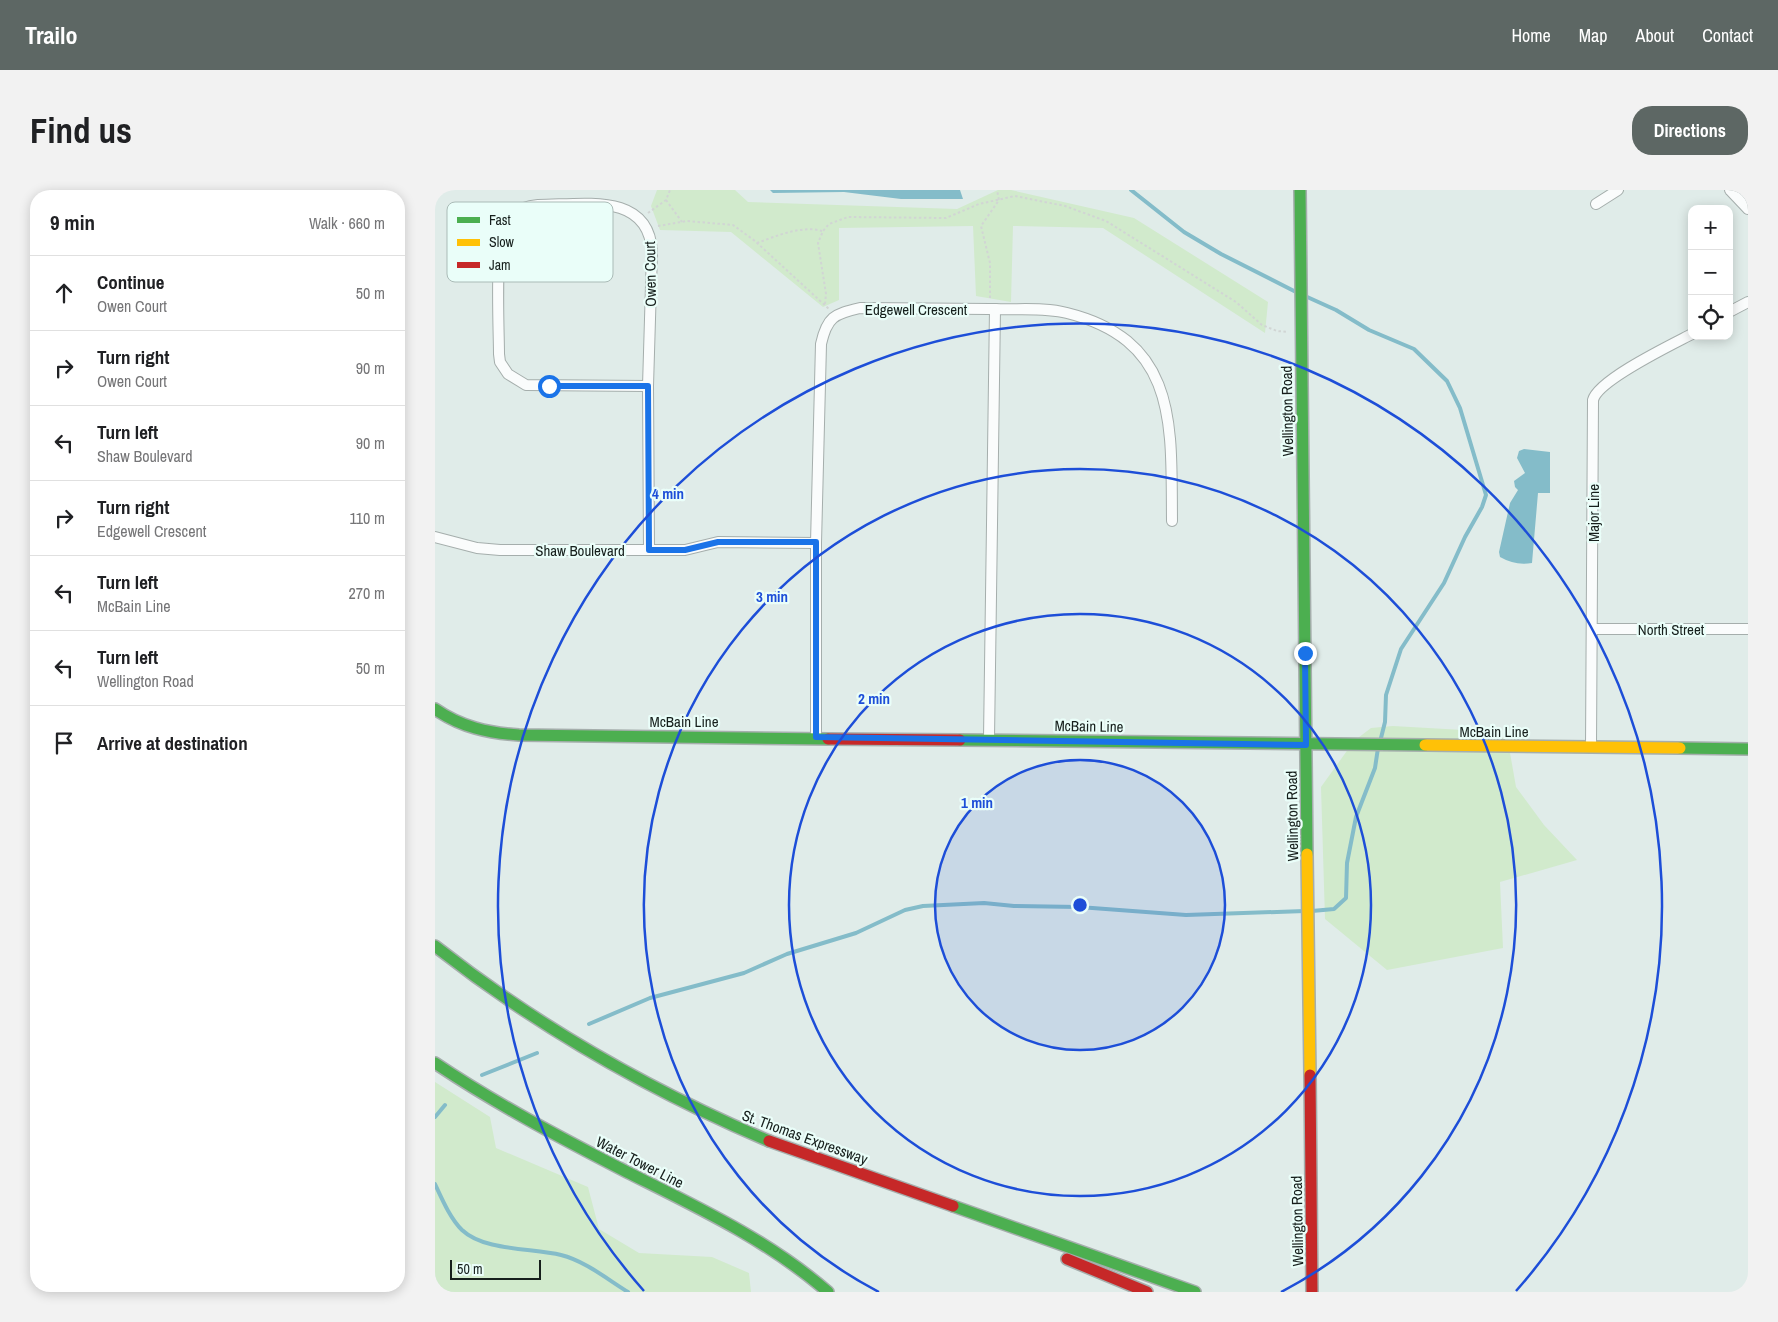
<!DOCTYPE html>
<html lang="en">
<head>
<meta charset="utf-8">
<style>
	:root { --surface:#fff; --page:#f2f2f2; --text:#202124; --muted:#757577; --line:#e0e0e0; --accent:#5d6764 }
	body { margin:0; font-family:"Archivo Narrow",sans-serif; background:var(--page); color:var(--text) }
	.controls { position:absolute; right:15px; top:15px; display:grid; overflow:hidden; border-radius:10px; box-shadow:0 2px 12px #0003 }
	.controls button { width:45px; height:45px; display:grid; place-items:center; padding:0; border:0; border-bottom:1px solid var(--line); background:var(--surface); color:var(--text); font:25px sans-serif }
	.scale { position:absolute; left:15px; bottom:12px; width:91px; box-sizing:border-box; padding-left:5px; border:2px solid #161f1c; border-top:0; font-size:14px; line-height:18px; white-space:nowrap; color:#161f1c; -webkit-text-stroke:4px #eafef9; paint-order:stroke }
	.stop { position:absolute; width:15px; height:15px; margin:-11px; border:4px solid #1a73e8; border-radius:50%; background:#fff }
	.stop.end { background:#1a73e8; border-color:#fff; box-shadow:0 1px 5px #0008 }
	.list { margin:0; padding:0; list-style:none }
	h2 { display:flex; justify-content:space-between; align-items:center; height:65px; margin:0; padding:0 20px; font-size:21px }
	h2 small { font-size:16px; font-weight:400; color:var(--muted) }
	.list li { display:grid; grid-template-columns:32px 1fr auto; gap:15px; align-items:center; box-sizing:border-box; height:75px; padding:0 20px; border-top:1px solid var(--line) }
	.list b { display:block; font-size:19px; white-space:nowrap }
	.list p { margin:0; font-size:16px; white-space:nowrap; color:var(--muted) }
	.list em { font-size:16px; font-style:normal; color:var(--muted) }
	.icon { flex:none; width:28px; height:28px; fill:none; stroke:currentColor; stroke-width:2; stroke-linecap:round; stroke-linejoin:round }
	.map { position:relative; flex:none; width:1313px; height:1102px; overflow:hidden; border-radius:20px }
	header { display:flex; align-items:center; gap:30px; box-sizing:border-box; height:70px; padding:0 25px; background:var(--accent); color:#fff }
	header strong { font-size:24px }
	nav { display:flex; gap:28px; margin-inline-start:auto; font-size:18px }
	.intro { display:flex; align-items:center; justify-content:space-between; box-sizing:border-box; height:120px; padding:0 30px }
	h1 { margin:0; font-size:35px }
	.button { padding:12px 22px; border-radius:20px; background:var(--accent); color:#fff; font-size:18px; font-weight:700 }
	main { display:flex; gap:30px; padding:0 30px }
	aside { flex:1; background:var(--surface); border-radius:20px; box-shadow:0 2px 12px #0003 }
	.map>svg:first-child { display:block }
</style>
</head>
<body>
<header>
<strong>Trailo</strong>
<nav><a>Home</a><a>Map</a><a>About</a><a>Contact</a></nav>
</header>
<div class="intro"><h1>Find us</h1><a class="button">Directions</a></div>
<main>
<aside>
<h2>9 min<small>Walk · 660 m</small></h2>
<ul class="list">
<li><svg class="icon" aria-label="ahead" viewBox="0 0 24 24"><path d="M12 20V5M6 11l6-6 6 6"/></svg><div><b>Continue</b><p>Owen Court</p></div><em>50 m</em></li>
<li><svg class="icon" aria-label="right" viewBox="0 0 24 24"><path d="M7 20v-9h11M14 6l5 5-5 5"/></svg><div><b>Turn right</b><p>Owen Court</p></div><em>90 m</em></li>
<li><svg class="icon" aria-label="left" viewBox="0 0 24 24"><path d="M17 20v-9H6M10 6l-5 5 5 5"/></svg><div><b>Turn left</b><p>Shaw Boulevard</p></div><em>90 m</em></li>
<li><svg class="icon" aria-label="right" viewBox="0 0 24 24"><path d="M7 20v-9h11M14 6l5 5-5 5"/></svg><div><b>Turn right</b><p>Edgewell Crescent</p></div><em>110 m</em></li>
<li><svg class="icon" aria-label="left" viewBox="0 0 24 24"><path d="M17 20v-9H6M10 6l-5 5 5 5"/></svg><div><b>Turn left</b><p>McBain Line</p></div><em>270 m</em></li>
<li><svg class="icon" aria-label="left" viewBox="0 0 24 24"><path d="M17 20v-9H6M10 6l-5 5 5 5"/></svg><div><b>Turn left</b><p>Wellington Road</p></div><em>50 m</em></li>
<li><svg class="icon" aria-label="arrive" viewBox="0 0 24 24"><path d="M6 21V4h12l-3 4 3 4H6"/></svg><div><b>Arrive at destination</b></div></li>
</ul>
</aside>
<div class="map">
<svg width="1313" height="1102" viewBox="0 0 1313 1102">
	<rect width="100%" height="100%" fill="#e0ece9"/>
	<g fill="#d1eacc">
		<path d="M222,0H300L313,12L522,19L563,0H576L699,28L833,112L830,143L668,38L578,36L576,112L541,106L538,36L404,38V110L388,117L296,42L225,40L216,16Z"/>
		<path d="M958,536L1063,542L1074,557L1081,597L1109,635L1142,670L1065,692L1068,758L952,780L890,729L886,597L919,551L936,538Z"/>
		<path d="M0,892L55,927L61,958L153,997L164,1039L204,1063L277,1067L314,1083L316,1102H0Z"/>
	</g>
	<g fill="#84bcc9">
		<path d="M335,0H525L528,9H466L409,2L338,3Z"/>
		<path d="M1089,259L1115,262V303H1103L1097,373C1085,375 1076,373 1065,367L1064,362L1075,313L1083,300L1080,297L1079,291L1090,283L1082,268L1084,261Z"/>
	</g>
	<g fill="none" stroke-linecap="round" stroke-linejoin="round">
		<g stroke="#84bcc9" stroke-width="4">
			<path d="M696,0L749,42L786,64L861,102"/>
			<path d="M870,106L901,120L934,140L979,159L1012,191L1025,218L1051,305L1047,317L1030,347L1009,393L966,459L951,505L950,532L945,552"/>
			<path d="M877,721L899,719L911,708L912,673L921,627L940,578L943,558"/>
			<path d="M154,834L215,808L309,783L352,764L421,743L470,720L488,716L549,713L579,716L644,717L751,725L870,721"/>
			<path d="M47,885L102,863"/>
			<path d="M0,927L10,915"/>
			<path d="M0,994C7,1009 15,1028 27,1040C49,1061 97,1058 126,1065C150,1071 172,1089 193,1102"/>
		</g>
		<defs>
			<g id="street">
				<path d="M1295,0L1313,19"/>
				<path d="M1161,14L1183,0"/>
				<path d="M560,119C583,120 610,117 632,123C744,151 736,236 737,331"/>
				<path d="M1294,122L1313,112"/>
				<path d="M213,196L91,195L73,184L65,172L64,164C64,139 59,45 72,29C80,20 92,16 103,15C147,15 214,1 217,62L213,196L214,360"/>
				<path d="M0,347L42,358L65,360H250L283,352L381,353"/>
				<path d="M1158,439H1313"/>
				<path d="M381,547V353L386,154C392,127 399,124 425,118L555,119H560L554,549"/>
				<path d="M1156,557L1158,210C1163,190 1236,155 1257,144"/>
			</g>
			<g id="fast">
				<path d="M865,0L872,664"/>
				<path d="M0,519C26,537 53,543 84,545L393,549"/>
				<path d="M525,550L990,555"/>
				<path d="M1245,558L1313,559"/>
				<path d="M0,756C103,837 214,900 334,951"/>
				<path d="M0,873C61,914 126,948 192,982C262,1017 333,1050 393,1102"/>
				<path d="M518,1016L760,1102"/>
			</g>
			<g id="slow">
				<path d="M990,555L1245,558"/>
				<path d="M872,664L875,885"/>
			</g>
			<g id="jam">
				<path d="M393,549L525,550"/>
				<path d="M875,885L877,1102"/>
				<path d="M334,951L518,1016"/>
				<path d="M632,1069L712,1102"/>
			</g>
		</defs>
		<use href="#street" stroke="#a5aeac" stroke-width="12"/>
		<use href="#fast" stroke="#a5aeac" stroke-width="14"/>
		<use href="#slow" stroke="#a5aeac" stroke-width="14"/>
		<use href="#jam" stroke="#a5aeac" stroke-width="14"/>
		<g stroke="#d1d5d4" stroke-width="2" stroke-dasharray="2.5 2.5" stroke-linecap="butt">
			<path d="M231,10L247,32"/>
			<path d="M213,23L231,10L235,0"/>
			<path d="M223,36L252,31L298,35L320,51L394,119"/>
			<path d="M322,53C341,46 367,35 387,41"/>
			<path d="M555,108V73L546,36L564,10L562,0"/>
			<path d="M390,114L391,104L383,53L388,41L394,34L413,27L511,28L544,14L580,6L630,16L671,31L801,112L827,135L842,141L853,142"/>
		</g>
		<use href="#street" stroke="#fafcfc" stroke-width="10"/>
		<use href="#fast" stroke="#4caf50" stroke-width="11"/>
		<use href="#slow" stroke="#ffc107" stroke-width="11"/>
		<use href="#jam" stroke="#c62828" stroke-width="11"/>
	</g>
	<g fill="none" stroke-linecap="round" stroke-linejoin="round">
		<path stroke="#1a73e8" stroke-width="6" d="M114,196H213L214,360H250L283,352H381V547L871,555L870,463"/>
	</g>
	<circle cx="645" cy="715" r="145" fill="#1d4ed8" fill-opacity=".12"/>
	<g fill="none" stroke="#1d4ed8" stroke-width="2.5">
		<circle cx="645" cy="715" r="145"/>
		<circle cx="645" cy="715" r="291"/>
		<path d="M444 1102A436 436 0 1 1 846 1102"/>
		<path d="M209 1101A582 582 0 1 1 1081 1101"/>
	</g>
	<g text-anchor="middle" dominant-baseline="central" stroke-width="4.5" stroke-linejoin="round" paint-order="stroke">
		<g font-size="15" fill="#161f1c" stroke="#eafef9">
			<text transform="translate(215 84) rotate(-91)">Owen Court</text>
			<text x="481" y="119">Edgewell Crescent</text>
			<text transform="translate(852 221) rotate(-91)">Wellington Road</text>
			<text transform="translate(1158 323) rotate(-90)">Major Line</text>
			<text x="145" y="360">Shaw Boulevard</text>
			<text x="1236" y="439">North Street</text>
			<text x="249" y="531">McBain Line</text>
			<text transform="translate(654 536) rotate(1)">McBain Line</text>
			<text x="1059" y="541">McBain Line</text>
			<text transform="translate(857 626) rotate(-91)">Wellington Road</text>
			<text transform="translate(370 947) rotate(20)">St. Thomas Expressway</text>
			<text transform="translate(205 972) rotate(27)">Water Tower Line</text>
			<text transform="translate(862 1031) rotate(-91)">Wellington Road</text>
		</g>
	</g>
	<rect x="12" y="12" width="166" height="80" rx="8" fill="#eafef9" stroke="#aabbb7" stroke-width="1"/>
	<rect x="22" y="27" width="23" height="6" fill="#4caf50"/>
	<rect x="22" y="49" width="23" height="7" fill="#ffc107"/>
	<rect x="22" y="72" width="23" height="6" fill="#c62828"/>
	<g font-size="14" fill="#161f1c">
		<text x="54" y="35">Fast</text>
		<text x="54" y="57">Slow</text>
		<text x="54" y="80">Jam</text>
	</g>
	<circle cx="645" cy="715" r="8" fill="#1d4ed8" stroke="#eafef9" stroke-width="2.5"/>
	<g font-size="15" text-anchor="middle" font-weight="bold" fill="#1d4ed8" stroke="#eafef9" stroke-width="4.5" stroke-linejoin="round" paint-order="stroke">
		<text x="233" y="309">4 min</text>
		<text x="337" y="412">3 min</text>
		<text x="439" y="514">2 min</text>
		<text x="542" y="618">1 min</text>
	</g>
</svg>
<div class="controls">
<button>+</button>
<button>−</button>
<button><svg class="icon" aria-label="locate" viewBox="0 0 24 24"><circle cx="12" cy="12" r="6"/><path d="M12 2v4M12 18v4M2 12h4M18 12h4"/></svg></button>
</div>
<div class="scale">50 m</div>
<div class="stop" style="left:114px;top:196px"></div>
<div class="stop end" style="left:870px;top:463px"></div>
</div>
</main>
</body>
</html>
